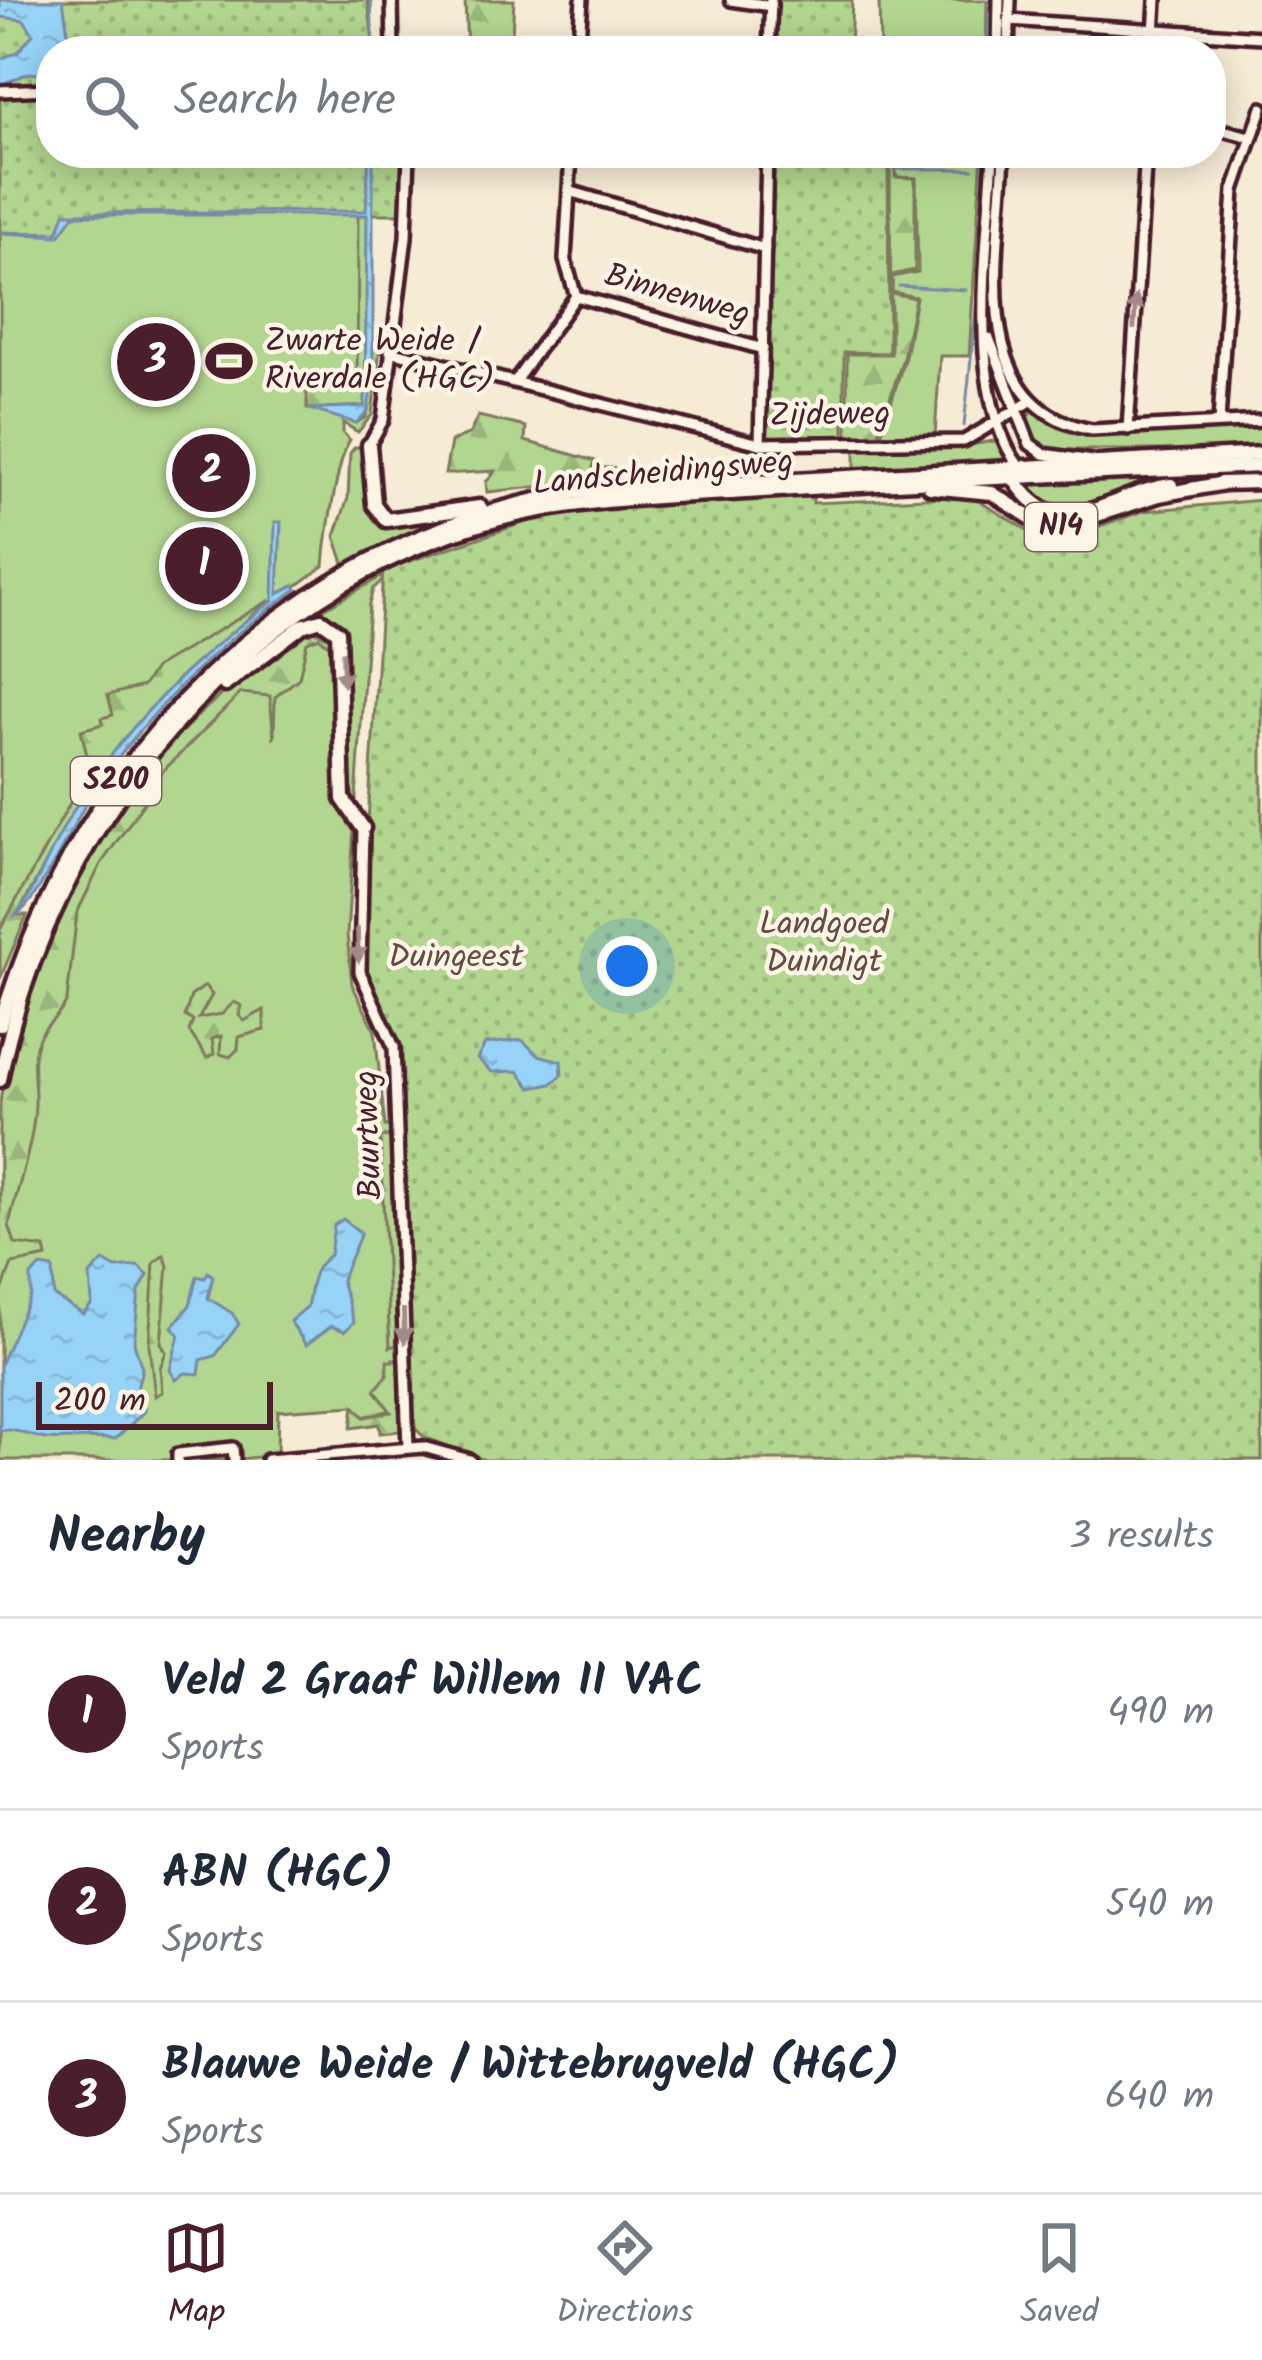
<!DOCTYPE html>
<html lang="en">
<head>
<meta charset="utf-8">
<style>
	:root { --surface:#fff; --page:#f6f6f7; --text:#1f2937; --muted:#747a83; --line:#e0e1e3; --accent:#4a1f2b }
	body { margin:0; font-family:Kalam,sans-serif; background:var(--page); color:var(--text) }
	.scale { position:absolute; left:36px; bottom:30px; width:237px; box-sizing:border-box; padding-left:12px; border:6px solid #4a1f2b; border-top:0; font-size:33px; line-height:42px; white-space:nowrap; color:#4a1f2b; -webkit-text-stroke:9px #fcf5e5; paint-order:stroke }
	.you { position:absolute; left:627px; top:966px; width:42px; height:42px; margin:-30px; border:9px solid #fff; border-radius:50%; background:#1a73e8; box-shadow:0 0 0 18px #1a73e833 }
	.badge { display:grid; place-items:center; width:78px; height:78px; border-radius:50%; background:var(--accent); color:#fff; font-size:39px; font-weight:700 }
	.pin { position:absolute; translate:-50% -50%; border:6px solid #fff; box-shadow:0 3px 12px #0006 }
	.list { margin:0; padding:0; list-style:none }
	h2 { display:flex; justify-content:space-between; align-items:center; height:156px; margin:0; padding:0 48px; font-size:51px }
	h2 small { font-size:39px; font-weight:400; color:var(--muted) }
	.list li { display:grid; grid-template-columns:78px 1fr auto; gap:36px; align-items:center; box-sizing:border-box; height:192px; padding:0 48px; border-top:3px solid var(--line) }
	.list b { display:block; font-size:45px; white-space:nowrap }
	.list p { margin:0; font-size:39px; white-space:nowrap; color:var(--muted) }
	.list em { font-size:39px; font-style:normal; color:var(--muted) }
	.icon { flex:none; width:66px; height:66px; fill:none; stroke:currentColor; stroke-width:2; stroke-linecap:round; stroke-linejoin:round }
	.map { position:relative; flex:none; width:1262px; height:1460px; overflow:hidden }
	.search { position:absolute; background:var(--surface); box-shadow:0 6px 30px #0003; left:36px; right:36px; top:36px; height:132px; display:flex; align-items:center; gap:30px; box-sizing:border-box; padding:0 42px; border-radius:48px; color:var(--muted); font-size:45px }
	.sheet { height:732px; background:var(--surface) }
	nav { display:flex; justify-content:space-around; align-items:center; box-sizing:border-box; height:168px; border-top:3px solid var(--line); background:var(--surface); font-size:33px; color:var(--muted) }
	nav a { display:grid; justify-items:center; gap:6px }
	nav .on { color:var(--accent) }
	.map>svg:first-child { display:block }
</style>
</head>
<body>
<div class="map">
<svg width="1262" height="1460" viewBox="0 0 1262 1460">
	<defs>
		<pattern id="forest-firs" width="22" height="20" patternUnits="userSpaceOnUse" patternTransform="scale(3)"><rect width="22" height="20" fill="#b2d58f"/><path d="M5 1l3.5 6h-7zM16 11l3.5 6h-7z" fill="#9bb67c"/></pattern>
		<pattern id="park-dots" width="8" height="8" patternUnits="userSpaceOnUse" patternTransform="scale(3)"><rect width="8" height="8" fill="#b2d58f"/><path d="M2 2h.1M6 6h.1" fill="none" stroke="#9bb67c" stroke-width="1.8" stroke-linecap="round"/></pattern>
		<pattern id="water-ripples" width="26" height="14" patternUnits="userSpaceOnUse" patternTransform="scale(3)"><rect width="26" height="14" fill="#96d3f7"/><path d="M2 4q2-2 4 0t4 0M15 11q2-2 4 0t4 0" fill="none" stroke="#83b5d4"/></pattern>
	</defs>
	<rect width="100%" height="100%" fill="#f6ebd5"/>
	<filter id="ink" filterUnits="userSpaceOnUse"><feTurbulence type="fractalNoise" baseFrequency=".00833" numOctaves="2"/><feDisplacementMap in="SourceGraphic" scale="24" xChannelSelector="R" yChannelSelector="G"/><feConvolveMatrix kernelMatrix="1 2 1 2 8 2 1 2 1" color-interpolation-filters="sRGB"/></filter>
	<g filter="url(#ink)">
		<g fill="#b2d58f" stroke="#7e7a5d" stroke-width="3">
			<path d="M879,0H987L986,51H880Z"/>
			<path d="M916,153H982L969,356H940L935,437L880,439L905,357L916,297L892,292V277L918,272L916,178L896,177V160L915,159Z"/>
			<path d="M358,213L361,405L345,415L356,423L366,417L372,339L381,340L372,415L358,432L343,423V433L350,440C337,459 326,539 324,566L145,696L0,930V232L67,214Z"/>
			<path d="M1034,411L1088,434L1262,426V450H1042L1024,419Z"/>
			<path d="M999,440L1011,460L855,468V450L959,447Z"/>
			<path d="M355,447H366C374,559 381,515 465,514L345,566L335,536L348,498L350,453Z"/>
			<path d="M1198,475L1070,512L1041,505L1022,482Z"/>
			<path d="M393,570L373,589L369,604L347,934L352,984L375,1031L385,1126H391V1136H385L398,1361L393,1359L392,1410L363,1417L354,1406L278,1411L277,1455L231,1460H0V1132L9,1083L115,811L304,620Z"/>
		</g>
		<g fill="url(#forest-firs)" stroke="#7e7a5d" stroke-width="3">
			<path d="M465,0H514L511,51H467Z"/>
			<path d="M890,153H914L895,158V177L915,178V270L892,275V293L915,298L903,358L877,439L847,438V354H891Z"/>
			<path d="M358,215H368L365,406L307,409V390L357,389Z"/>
			<path d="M478,416L526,427L525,441L595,461L593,467L676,472L487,492L486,482L495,471L445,474L451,442L470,433Z"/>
			<path d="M270,600L180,677L88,787L17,915H27L0,979V930L80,785L74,759L87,755L81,730L103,724L102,718L113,715L108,695L143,686L156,667Z"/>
			<path d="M310,629L329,638L333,649L319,637L307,642L299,678L275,697L274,739L270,696L241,693L156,778L148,797L101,864L77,913L67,1000C61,1017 46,1022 39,1038C29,1060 36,1081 35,1104C34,1144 17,1187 9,1225L15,1244L45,1248L47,1257L12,1264L0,1296C0,1233 0,1167 0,1104C16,937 119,771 250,671C269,657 288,638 310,629Z"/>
			<path d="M205,986L212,995L199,1018L222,1014L234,1002L242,1006L239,1015L244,1021L264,1010V1030L239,1037L238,1049L230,1057L220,1054L221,1036L212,1039L214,1054L207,1058L189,1031L193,1021L185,1016L191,996Z"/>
			<path d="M391,1136L397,1345L390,1347L380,1138Z"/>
			<path d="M164,1255L168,1266L161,1343L166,1352L160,1368L162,1392L155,1396L149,1345L154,1263Z"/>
			<path d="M387,1361H398L401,1431L380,1433L379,1424L351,1428L354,1406L364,1417L391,1412L375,1390L387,1376Z"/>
		</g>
		<g fill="url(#park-dots)" stroke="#7e7a5d" stroke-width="3">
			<path d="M0,0H368L374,51H51V153H406L404,214H67L60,234L0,232Z"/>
			<path d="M778,0H852L850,51H777Z"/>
			<path d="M774,153H888L889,353L844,352V439L766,440Z"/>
			<path d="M813,494V503L970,496L1036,535L1061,540L1143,511L1262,500V1460H485L424,1437L415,1428L397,1040L365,977L363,906L383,570L547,515Z"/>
		</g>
		<g fill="url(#water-ripples)" stroke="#788ba5" stroke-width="3">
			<path d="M0,0H63L68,33L80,51H51V75L29,73L0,85V59L18,52L33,34L24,20L0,17Z"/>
			<path d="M369,153H373V370L368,411L356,423L309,409L365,406L367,215H74L59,236L0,233L58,232L65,213L366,211Z"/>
			<path d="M275,522H281L278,594L295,585L297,589C216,644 143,717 89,799C74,822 34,908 16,915C36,890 51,848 69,818C119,732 192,658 273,601Z"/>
			<path d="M522,1040L538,1055L561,1061L562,1075L551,1084L531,1088L518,1071L492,1072L477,1059L485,1044Z"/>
			<path d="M343,1219L361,1233L341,1280L354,1322L345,1331L331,1326L306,1345L290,1321L307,1307C312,1285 310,1269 330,1255L334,1225Z"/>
			<path d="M103,1261L116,1268L138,1266L148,1275L139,1291L134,1343L142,1368L137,1389L145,1411L115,1439C92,1436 69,1441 47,1439C31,1437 14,1427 0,1431V1365L31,1295V1276L41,1266L53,1268L54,1296L83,1314L92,1304L90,1275Z"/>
			<path d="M208,1272L213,1276L208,1298L232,1313L239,1324L215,1356L201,1360L199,1374L185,1373L176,1380L170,1370L179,1335L172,1327L190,1305L197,1276L205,1278Z"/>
		</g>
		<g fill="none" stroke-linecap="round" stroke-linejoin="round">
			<g stroke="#788ba5" stroke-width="3">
				<path d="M371,0L373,51"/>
				<path d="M987,51L990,0"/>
				<path d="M897,169H973"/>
				<path d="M899,286L966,290"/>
				<path d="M964,426L978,291L984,153"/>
				<path d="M0,933H2"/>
			</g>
			<defs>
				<g id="minor">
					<path d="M392,0L393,51"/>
					<path d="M731,0L771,6"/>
					<path d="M1009,20L1262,37"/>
					<path d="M578,51L582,0"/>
					<path d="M769,51L771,0"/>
					<path d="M998,51L999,0"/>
					<path d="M1008,51L1010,0"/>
					<path d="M1153,51L1156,0"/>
					<path d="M0,91L51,89"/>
					<path d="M1211,127L1250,137"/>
					<path d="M993,153C989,243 963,396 1021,469"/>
					<path d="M1004,153C1001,249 963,406 1092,430L1262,421"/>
					<path d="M569,191L765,249"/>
					<path d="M576,296L763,349"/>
					<path d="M989,338L1030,444L1044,454L1092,461"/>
					<path d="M390,351L760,444L964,441L1031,401"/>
					<path d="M516,380L576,296L565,260L571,153"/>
					<path d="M1219,422L1234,190L1262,108"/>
					<path d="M1128,429L1146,153"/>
					<path d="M760,444L767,153"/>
					<path d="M369,445L383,420L406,237L409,153"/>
					<path d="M363,828L360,972L394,1047L408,1448"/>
					<path d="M178,1460V1454L233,1448L234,1460"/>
					<path d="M267,1460L423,1447L470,1460"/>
				</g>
				<g id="major">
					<path d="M369,445L374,504L386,520L480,507"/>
					<path d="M1012,476C1060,552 1102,495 1171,485"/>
					<path d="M1221,483L1262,482"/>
					<path d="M930,487L992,493L1039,523L1060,527L1159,495L1224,483"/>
					<path d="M225,685L302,626L321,620L338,632L343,799L363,828"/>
					<path d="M0,1025C82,749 288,541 577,492L1262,454"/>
					<path d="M0,1080C48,826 243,585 500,519C585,497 675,497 762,491C929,480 1095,473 1262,466"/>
				</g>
			</defs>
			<use href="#minor" stroke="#4a1f2b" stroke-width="18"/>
			<use href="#major" stroke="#4a1f2b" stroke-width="21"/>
			<use href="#minor" stroke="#fcf5e5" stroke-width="9"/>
			<use href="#major" stroke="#fcf5e5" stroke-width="12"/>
		</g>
		<defs><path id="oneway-solid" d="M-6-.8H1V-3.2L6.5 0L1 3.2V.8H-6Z" transform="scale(3)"/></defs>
		<g fill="#a38a88">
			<use href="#oneway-solid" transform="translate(1135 312) rotate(-86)"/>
			<use href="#oneway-solid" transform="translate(343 669) rotate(89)"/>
			<use href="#oneway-solid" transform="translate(358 945) rotate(88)"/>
			<use href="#oneway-solid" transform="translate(404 1326) rotate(88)"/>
		</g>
	</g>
	<defs>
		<symbol id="stadium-bare" viewBox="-9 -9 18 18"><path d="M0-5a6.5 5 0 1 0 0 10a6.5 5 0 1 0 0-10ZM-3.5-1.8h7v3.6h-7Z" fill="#4a1f2b" stroke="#fcf5e5" stroke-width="2.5" paint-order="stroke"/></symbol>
	</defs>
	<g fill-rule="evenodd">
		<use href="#stadium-bare" x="196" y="328" width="66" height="66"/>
	</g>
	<g text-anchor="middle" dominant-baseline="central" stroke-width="9" stroke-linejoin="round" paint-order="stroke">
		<g fill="#fcf5e5" stroke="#7f5f63" stroke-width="3">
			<rect x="1025" y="503" width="72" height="48" rx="9"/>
			<rect x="71" y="757" width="90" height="48" rx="9"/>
		</g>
		<g font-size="30" font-weight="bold" fill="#4a1f2b">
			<text x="1061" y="527">N14</text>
			<text x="116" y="781">S200</text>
		</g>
		<g font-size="33" fill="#4a1f2b" stroke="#fcf5e5">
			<text transform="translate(677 296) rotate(16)">Binnenweg</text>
			<text transform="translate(830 416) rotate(-1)">Zijdeweg</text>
			<text transform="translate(663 474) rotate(-5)">Landscheidingsweg</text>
			<text transform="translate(370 1135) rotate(-92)">Buurtweg</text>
		</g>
		<g font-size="33" fill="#4a1f2b" stroke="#fcf5e5" text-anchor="start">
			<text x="265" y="342">Zwarte Weide /<tspan x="265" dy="38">Riverdale (HGC)</tspan></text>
		</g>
		<g font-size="33" fill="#644c44" stroke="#fcf5e5">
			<text x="824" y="925">Landgoed<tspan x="824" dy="38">Duindigt</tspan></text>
			<text x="456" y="958">Duingeest</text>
		</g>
	</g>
</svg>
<div class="scale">200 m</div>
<div class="you"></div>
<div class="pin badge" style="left:204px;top:566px">1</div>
<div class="pin badge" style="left:211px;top:473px">2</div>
<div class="pin badge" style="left:156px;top:362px">3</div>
<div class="search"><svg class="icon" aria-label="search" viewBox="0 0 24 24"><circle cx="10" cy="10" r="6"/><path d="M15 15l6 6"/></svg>Search here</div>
</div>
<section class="sheet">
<h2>Nearby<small>3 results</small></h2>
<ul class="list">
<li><span class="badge">1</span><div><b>Veld 2 Graaf Willem II VAC</b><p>Sports</p></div><em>490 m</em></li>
<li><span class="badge">2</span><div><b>ABN (HGC)</b><p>Sports</p></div><em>540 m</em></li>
<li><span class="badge">3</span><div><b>Blauwe Weide / Wittebrugveld (HGC)</b><p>Sports</p></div><em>640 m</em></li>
</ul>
</section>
<nav>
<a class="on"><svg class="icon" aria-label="map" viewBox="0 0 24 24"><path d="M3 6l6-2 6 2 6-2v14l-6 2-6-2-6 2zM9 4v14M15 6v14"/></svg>Map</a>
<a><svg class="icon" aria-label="directions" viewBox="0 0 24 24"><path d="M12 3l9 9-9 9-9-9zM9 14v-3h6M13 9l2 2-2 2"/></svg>Directions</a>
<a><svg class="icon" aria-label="saved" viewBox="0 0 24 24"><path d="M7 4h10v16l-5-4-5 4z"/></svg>Saved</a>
</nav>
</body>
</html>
